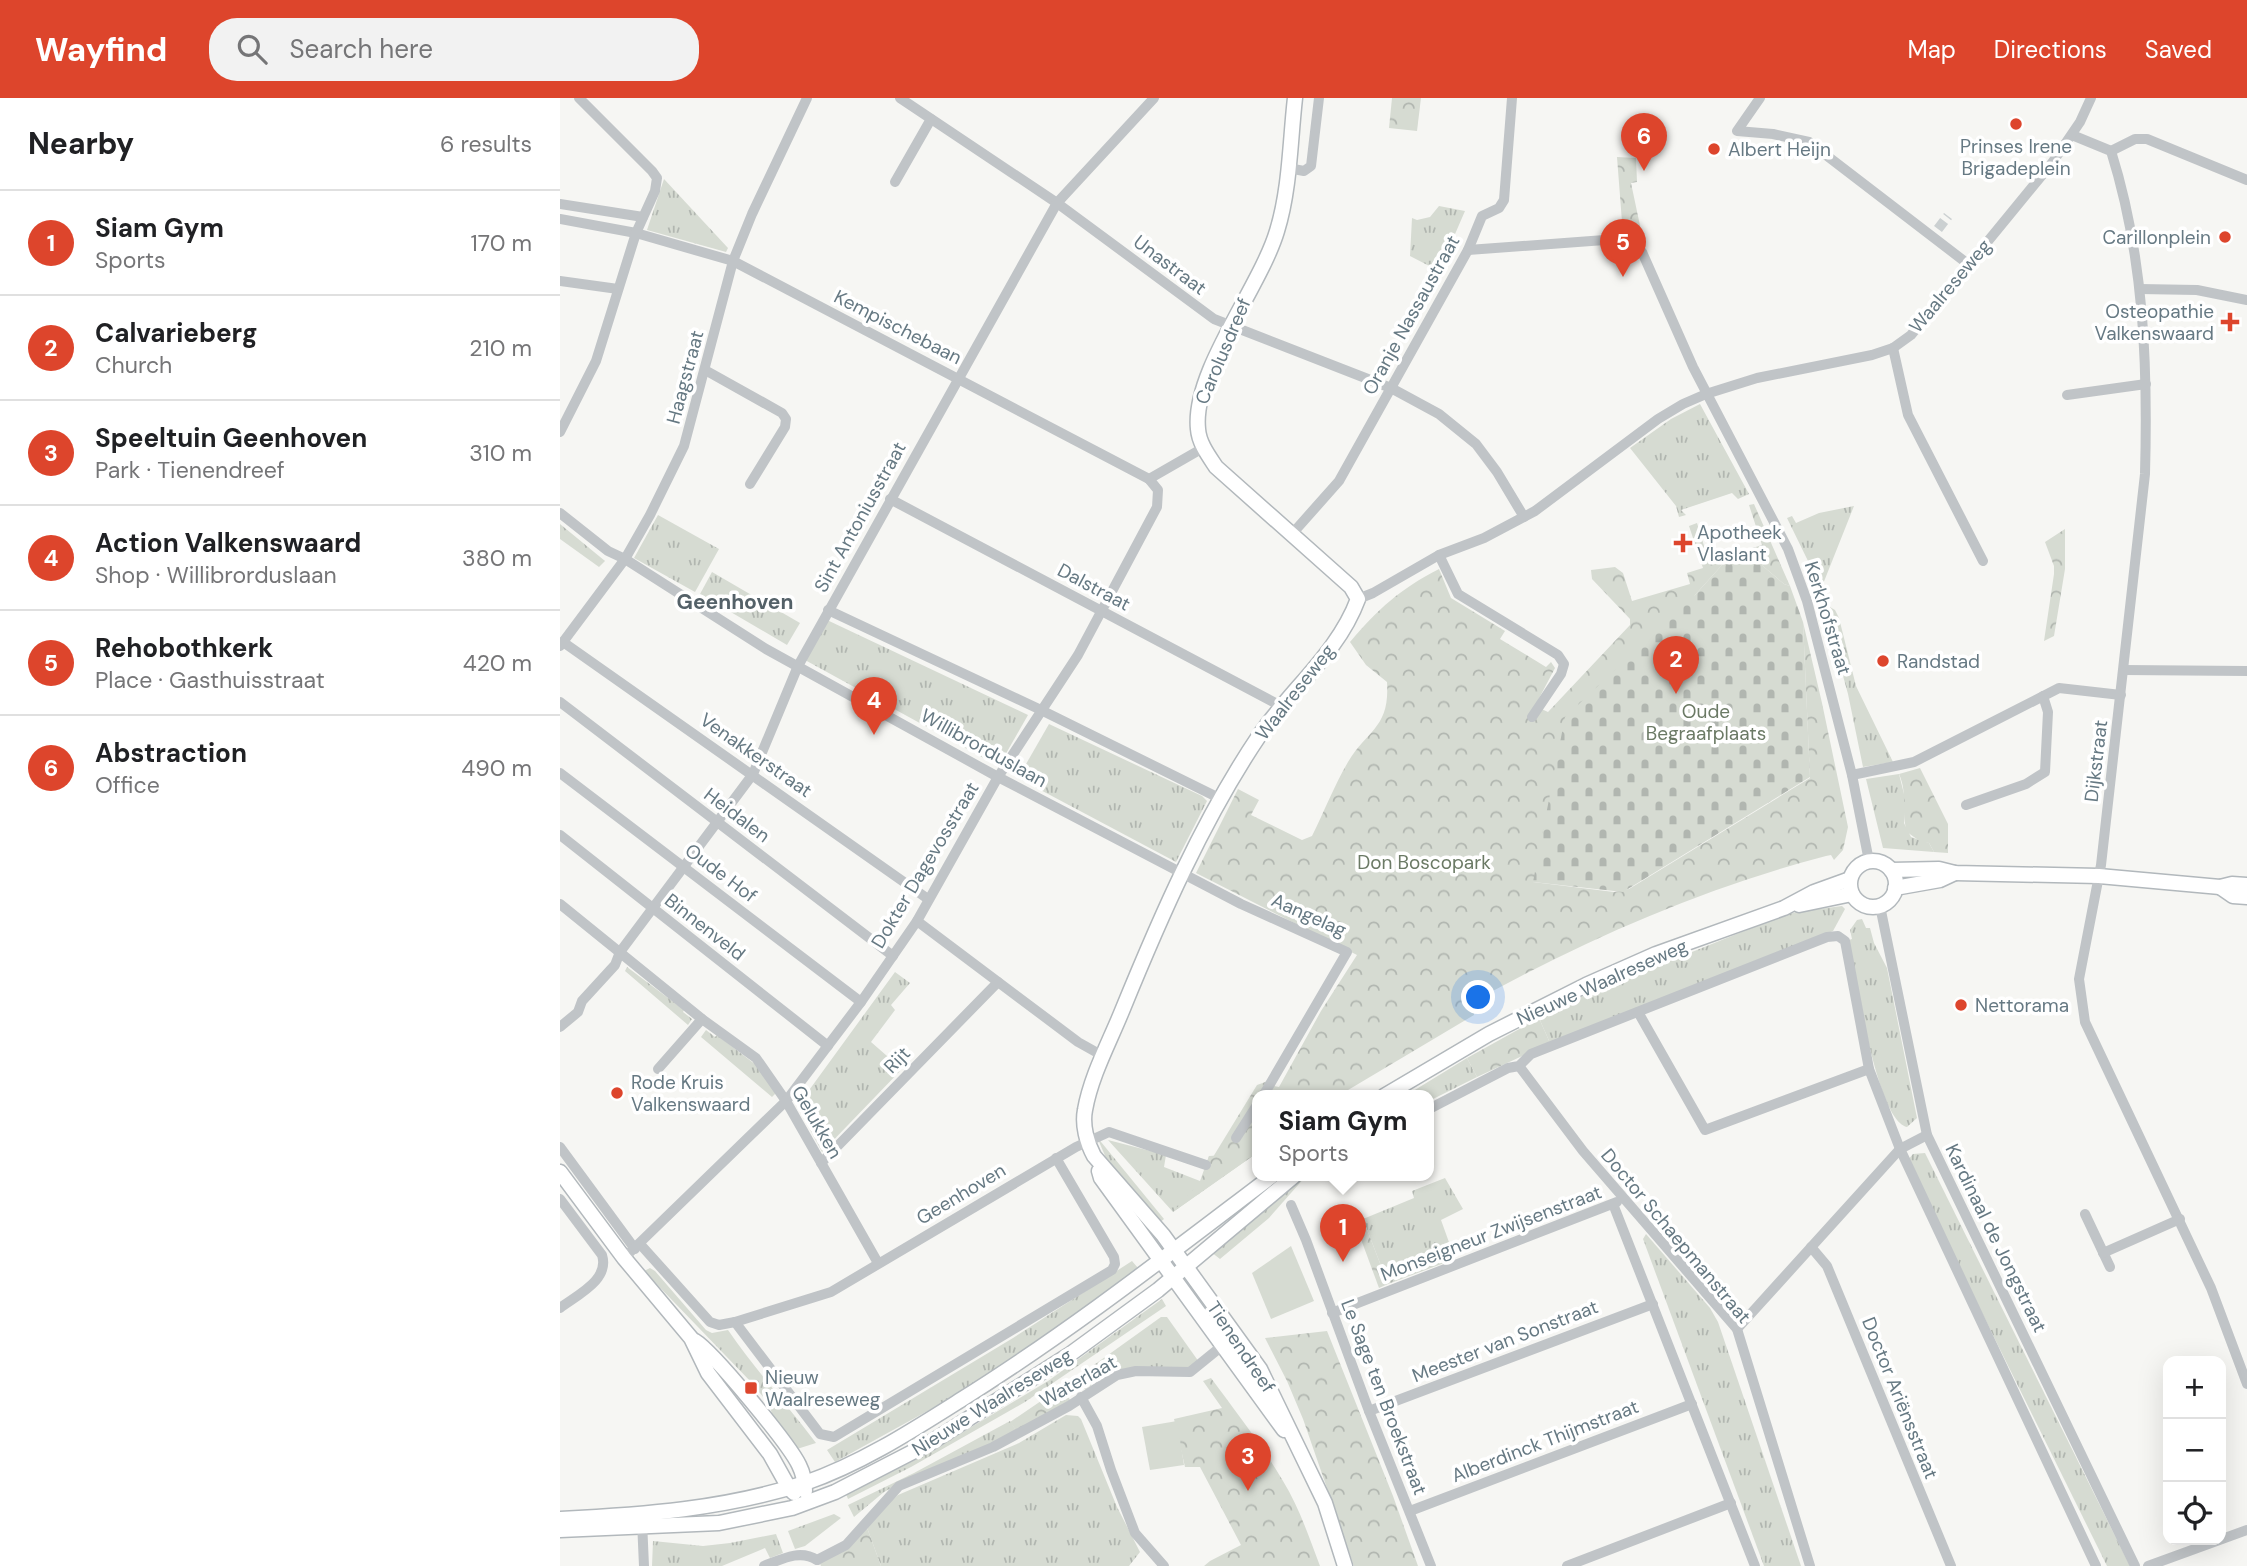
<!DOCTYPE html>
<html lang="en">
<head>
<meta charset="utf-8">
<style>
	:root { --surface:#fff; --page:#f2f2f2; --text:#202124; --muted:#757577; --line:#e0e0e0; --accent:#dd452c }
	body { margin:0; font-family:"DM Sans",sans-serif; background:var(--page); color:var(--text) }
	.controls { position:absolute; right:21px; bottom:21px; display:grid; overflow:hidden; border-radius:14px; box-shadow:0 7px 28px #0002 }
	.controls button { width:63px; height:63px; display:grid; place-items:center; padding:0; border:0; border-bottom:2px solid var(--line); background:var(--surface); color:var(--text); font:35px sans-serif }
	.you { position:absolute; left:919px; top:900px; width:24px; height:24px; margin:-18px; border:5px solid #fff; border-radius:50%; background:#1a73e8; box-shadow:0 0 0 10px #1a73e833 }
	.badge { display:grid; place-items:center; width:46px; height:46px; border-radius:50%; background:var(--accent); color:#fff; font-size:23px; font-weight:700 }
	.pin { position:absolute; translate:-50% -58px; filter:drop-shadow(0 2px 4px #0008) }
	.pin::after { content:''; position:absolute; top:37px; width:24px; height:21px; background:inherit; clip-path:polygon(0 0,100% 0,50% 100%) }
	.popup { position:absolute; left:692px; top:992px; width:182px; height:91px; box-sizing:border-box; display:grid; place-content:center; border-radius:14px; background:var(--surface); filter:drop-shadow(0 2px 5px #0005); font-size:23px; white-space:nowrap; color:var(--muted) }
	.popup b { font-size:26px; color:var(--text) }
	.popup::after { content:''; position:absolute; left:50%; top:100%; margin-left:-14px; border:14px solid transparent; border-top-color:var(--surface) }
	.list { margin:0; padding:0; list-style:none }
	h2 { display:flex; justify-content:space-between; align-items:center; height:91px; margin:0; padding:0 28px; font-size:30px }
	h2 small { font-size:23px; font-weight:400; color:var(--muted) }
	.list li { display:grid; grid-template-columns:46px 1fr auto; gap:21px; align-items:center; box-sizing:border-box; height:105px; padding:0 28px; border-top:2px solid var(--line) }
	.list b { display:block; font-size:26px; white-space:nowrap }
	.list p { margin:0; font-size:23px; white-space:nowrap; color:var(--muted) }
	.list em { font-size:23px; font-style:normal; color:var(--muted) }
	.icon { flex:none; width:38px; height:38px; fill:none; stroke:currentColor; stroke-width:2; stroke-linecap:round; stroke-linejoin:round }
	.map { position:relative; flex:none; width:1687px; height:1468px; overflow:hidden }
	header { display:flex; align-items:center; gap:42px; box-sizing:border-box; height:98px; padding:0 35px; background:var(--accent); color:#fff }
	header strong { font-size:33px }
	nav { display:flex; gap:38px; margin-inline-start:auto; font-size:24px }
	.search { width:490px; height:63px; background:var(--page); display:flex; align-items:center; gap:18px; box-sizing:border-box; padding:0 24px; border-radius:28px; color:var(--muted); font-size:26px }
	main { display:flex }
	aside { flex:1; background:var(--surface) }
	.map>svg:first-child { display:block }
</style>
</head>
<body>
<header>
<strong>Wayfind</strong>
<div class="search"><svg class="icon" aria-label="search" viewBox="0 0 24 24"><circle cx="10" cy="10" r="6"/><path d="M15 15l6 6"/></svg>Search here</div>
<nav><a>Map</a><a>Directions</a><a>Saved</a></nav>
</header>
<main>
<aside>
<h2>Nearby<small>6 results</small></h2>
<ul class="list">
<li><span class="badge">1</span><div><b>Siam Gym</b><p>Sports</p></div><em>170 m</em></li>
<li><span class="badge">2</span><div><b>Calvarieberg</b><p>Church</p></div><em>210 m</em></li>
<li><span class="badge">3</span><div><b>Speeltuin Geenhoven</b><p>Park · Tienendreef</p></div><em>310 m</em></li>
<li><span class="badge">4</span><div><b>Action Valkenswaard</b><p>Shop · Willibrorduslaan</p></div><em>380 m</em></li>
<li><span class="badge">5</span><div><b>Rehobothkerk</b><p>Place · Gasthuisstraat</p></div><em>420 m</em></li>
<li><span class="badge">6</span><div><b>Abstraction</b><p>Office</p></div><em>490 m</em></li>
</ul>
</aside>
<div class="map">
<svg width="1687" height="1468" viewBox="0 0 1687 1468">
	<defs>
		<pattern id="grass-tufts" width="24" height="20" patternUnits="userSpaceOnUse" patternTransform="scale(1.75)"><rect width="24" height="20" fill="#d6dbd2"/><path d="M3 7l-1-3M5 7V3M7 7l1-3M15 17l-1-3M17 17v-4M19 17l1-3" fill="none" stroke="#b1b6b0"/></pattern>
		<pattern id="forest-crowns" width="20" height="18" patternUnits="userSpaceOnUse" patternTransform="scale(1.75)"><rect width="20" height="18" fill="#d6dbd2"/><path d="M2 6a3 3 0 1 1 6 0M12 15a3 3 0 1 1 6 0" fill="none" stroke="#b1b6b0"/></pattern>
		<pattern id="cemetery-stones" width="16" height="16" patternUnits="userSpaceOnUse" patternTransform="scale(1.75)"><rect width="16" height="16" fill="#d6dbd2"/><path d="M2 7V4a2 2 0 0 1 4 0v3zM10 15v-3a2 2 0 0 1 4 0v3z" fill="#b1b6b0"/></pattern>
	</defs>
	<rect width="100%" height="100%" fill="#f6f6f3"/>
	<g fill="url(#grass-tufts)">
		<path d="M104,81L168,150L166,154L87,132Z"/>
		<path d="M879,108L905,113L879,173L850,158L852,120L857,122L870,119Z"/>
		<path d="M1140,306L1189,396L1178,401L1172,395L1121,412L1126,417L1119,419L1116,408L1070,350L1111,321Z"/>
		<path d="M1294,408L1263,486L1261,497L1248,463L1227,420L1232,418L1236,425L1259,415Z"/>
		<path d="M98,417L159,451L135,494L74,460Z"/>
		<path d="M0,426L45,463L39,469L0,441Z"/>
		<path d="M152,474L240,525L227,547L140,496Z"/>
		<path d="M1263,505L1275,512L1279,520L1296,588L1333,664L1303,669L1288,596Z"/>
		<path d="M267,522L468,617L440,666L438,668L245,562Z"/>
		<path d="M489,626L642,698L647,703L616,764L458,680Z"/>
		<path d="M1339,676L1346,704L1344,725L1351,739L1369,745L1374,754L1323,750L1306,681Z"/>
		<path d="M1282,808L1285,811L1273,833L990,945L979,920L1025,897L1214,821L1236,814Z"/>
		<path d="M1302,821L1306,830H1310L1314,845L1327,870L1357,1020L1347,1029C1316,1022 1295,873 1289,842L1292,841L1290,832L1297,822Z"/>
		<path d="M67,869L124,912L123,914L132,921L128,927L65,873Z"/>
		<path d="M335,874L350,885L331,907L335,912L311,944L342,971L262,1054L239,1011V1006Z"/>
		<path d="M146,932L155,939L157,937L200,970L216,995L212,999L141,939Z"/>
		<path d="M907,960L917,979L869,1003V998H845Z"/>
		<path d="M537,1039L604,1121L598,1126L546,1060Z"/>
		<path d="M548,1042L606,1057L604,1069L640,1083L649,1058L697,1055L613,1114Z"/>
		<path d="M1365,1055L1570,1468H1547L1347,1063L1353,1056Z"/>
		<path d="M740,1078H746L709,1120L660,1161L651,1154Z"/>
		<path d="M885,1080L903,1111L881,1122L895,1161L828,1186L803,1121L854,1100L852,1093Z"/>
		<path d="M1086,1136L1150,1210L1158,1224L1241,1468H1204L1083,1141Z"/>
		<path d="M572,1163L578,1170L534,1204L411,1289L275,1364L267,1352L453,1240Z"/>
		<path d="M90,1170L95,1173L146,1232L152,1235L168,1232C195,1271 227,1307 256,1345L237,1351L214,1322L209,1306L191,1284L84,1173Z"/>
		<path d="M602,1201L606,1208L465,1304L351,1369L288,1401L286,1396L368,1355L488,1283Z"/>
		<path d="M601,1219H607L639,1264L628,1271L557,1273L548,1257Z"/>
		<path d="M506,1317L518,1318L521,1321L557,1409L580,1454L569,1468H321L305,1424L338,1397L459,1345Z"/>
		<path d="M450,1323L457,1334L344,1383L324,1394L294,1419L288,1407L354,1375Z"/>
		<path d="M274,1416L281,1420L245,1448L235,1451L228,1433Z"/>
		<path d="M216,1436L223,1455L210,1460L205,1450L162,1468H92L93,1443L143,1448L170,1445Z"/>
	</g>
	<g fill="url(#forest-crowns)">
		<path d="M832,0H861L857,33L829,30Z"/>
		<path d="M1057,59L1076,60L1077,84L1071,85L1082,137H1063Z"/>
		<path d="M1194,406L1230,488L1224,486L1191,458L1162,467L1135,497L973,784L1054,794L1069,791L1250,680L1243,524L1262,605L1288,729L1283,752L1274,762L1271,757L1266,758C1143,790 1025,842 914,903V917L778,998H697V1055L613,1114L641,1083L649,1058L653,1059L697,987L708,983L714,988L719,989L761,913L797,857L636,775L678,691L699,702L691,717L742,742L752,738C764,714 774,688 788,664C808,631 830,630 827,584L806,567L790,544C818,511 840,491 879,471L891,500L945,533L940,541L986,569L991,564L995,570L975,608L988,614L1070,527V521L1032,481L1031,472L1055,469L1063,475L1072,503L1130,486L1127,475L1143,470L1129,428L1137,425L1149,464L1202,447L1189,407Z"/>
		<path d="M1505,431V471L1494,538L1484,543L1494,476V468L1485,444Z"/>
		<path d="M1360,670L1388,726V755L1374,754L1369,745L1361,744L1347,734C1341,714 1348,696 1339,676Z"/>
		<path d="M979,920L990,945L917,979L907,960Z"/>
		<path d="M803,1121L828,1186L819,1190L795,1125Z"/>
		<path d="M767,1233L833,1398L858,1468H794L743,1321L727,1283L705,1240Z"/>
		<path d="M548,1257L557,1273L546,1276L525,1292L521,1276Z"/>
		<path d="M651,1280C676,1314 702,1347 723,1383C739,1409 749,1439 760,1468H644L650,1463L681,1447L640,1369H625L614,1321L662,1310L643,1283Z"/>
		<path d="M503,1288L510,1302L457,1334L450,1324Z"/>
		<path d="M305,1424L321,1468H261L260,1466Z"/>
	</g>
	<path fill="url(#cemetery-stones)" d="M1191,458L1224,486L1230,488L1243,524L1250,679L1063,794L973,784L1005,619L1135,497L1162,467Z"/>
	<g fill="#d6dbd2">
		<path d="M731,1148L754,1203L711,1221L692,1175Z"/>
		<path d="M617,1323L624,1367L590,1372L582,1329Z"/>
	</g>
	<g fill="none" stroke-linecap="round" stroke-linejoin="round">
		<path stroke="#cbd0d1" stroke-width="10" stroke-dasharray="10 5" stroke-linecap="butt" d="M1378,131L1388,118"/>
		<defs>
			<g id="secondary">
				<path d="M735,0C730,44 730,91 717,133C700,190 632,274 638,331C639,345 648,357 656,369L791,489L798,501C778,555 731,591 699,638C643,721 600,820 562,913C549,945 531,978 525,1012C522,1027 527,1045 534,1058L603,1137L700,1271L765,1405L785,1468"/>
				<circle cx="1313" cy="786" r="23"/>
				<path d="M1331,772L1379,771L1395,775L1539,778L1660,789L1672,786L1687,787"/>
				<path d="M1660,789L1673,798L1687,799"/>
				<path d="M1335,790L1380,782L1395,775"/>
				<path d="M1239,807L1292,796"/>
				<path d="M824,998L929,936L1026,887L1096,856L1224,810L1254,794L1290,781"/>
				<path d="M539,1073L541,1080L724,1332"/>
				<path d="M0,1074L64,1160L131,1240L148,1275L210,1356L229,1390L234,1395"/>
				<path d="M135,1243C153,1254 229,1346 239,1367C243,1375 245,1384 245,1393"/>
				<path d="M0,1421C83,1417 165,1411 245,1385C300,1366 350,1334 399,1303C508,1235 609,1156 712,1078"/>
				<path d="M0,1432L159,1425L232,1410L275,1394L370,1345L509,1257L598,1192L734,1078"/>
			</g>
		</defs>
		<use href="#secondary" stroke="#b2b8bc" stroke-width="17"/>
		<g stroke="#c0c4c7" stroke-width="10">
			<path d="M340,0L497,105L654,221L831,290L879,316L916,346L937,374L964,419"/>
			<path d="M1200,0L1177,33L1213,36L1249,44L1408,166"/>
			<path d="M1512,37L1551,53C1584,158 1588,267 1585,376L1541,767L1519,881L1525,924L1651,1190L1687,1286"/>
			<path d="M1551,53L1575,41H1587L1687,82"/>
			<path d="M728,70L744,73L751,68L759,0"/>
			<path d="M335,84L371,21"/>
			<path d="M0,106L83,119"/>
			<path d="M0,121L76,135L173,163L589,381L643,350"/>
			<path d="M908,152L1058,141L1074,144L1082,154L1133,269L1228,451L1247,503L1292,677L1309,763"/>
			<path d="M0,183L58,191"/>
			<path d="M1580,191L1637,192L1687,202"/>
			<path d="M1333,250L1348,317L1423,463"/>
			<path d="M145,272L222,315L226,321L225,329L190,386"/>
			<path d="M1507,297L1586,286"/>
			<path d="M0,334L36,263L76,135L95,93L97,80L92,73L19,0"/>
			<path d="M330,401L721,608"/>
			<path d="M0,415L48,453L65,461L206,551L438,679L681,806L787,854L703,998"/>
			<path d="M732,436L779,383L908,152L922,118L939,110L944,102L952,0"/>
			<path d="M879,457L898,496L998,557L1004,566L1001,576L972,619"/>
			<path d="M798,501L813,495L879,457L924,440L975,413L1098,321L1123,306L1146,296L1197,280L1312,257L1333,250L1351,237L1492,65L1520,24L1531,0"/>
			<path d="M268,512L481,612L661,701"/>
			<path d="M3,544L368,801"/>
			<path d="M0,548L65,461L90,417L124,348L173,163L192,116L247,0"/>
			<path d="M1564,572L1687,573"/>
			<path d="M0,604L333,858"/>
			<path d="M0,675L301,904"/>
			<path d="M1292,677L1354,664L1499,590L1561,597"/>
			<path d="M1406,707L1466,686L1485,674L1488,614L1483,598"/>
			<path d="M0,737L268,948"/>
			<path d="M0,806L142,921L196,960L226,1003L318,1165"/>
			<path d="M1320,808L1367,1037L1575,1468"/>
			<path d="M357,823L518,944L543,958"/>
			<path d="M1078,914L1145,1032L1309,971"/>
			<path d="M0,929L18,914L22,903L55,867L60,854L193,676L238,568L497,105L594,0"/>
			<path d="M959,968L1023,1053L1177,1231L1250,1468"/>
			<path d="M98,971L142,921"/>
			<path d="M869,1011L948,970L959,968L971,956L1267,839L1278,838L1285,843L1309,971L1340,1051L1536,1468"/>
			<path d="M676,1040L697,1007"/>
			<path d="M0,1049L75,1151"/>
			<path d="M261,1065L438,884"/>
			<path d="M0,1101L42,1157C50,1182 17,1197 0,1210"/>
			<path d="M1053,1106L1195,1468"/>
			<path d="M731,1107L746,1142L809,1313L871,1468"/>
			<path d="M1525,1116L1550,1169"/>
			<path d="M80,1146L150,1224L159,1227L175,1224L271,1194L516,1049L549,1034L646,1067"/>
			<path d="M1251,1149L1267,1168L1391,1468"/>
			<path d="M1543,1155L1620,1121"/>
			<path d="M64,1160L226,1003L301,904L357,823L438,679L518,557L597,409L598,392L589,381"/>
			<path d="M772,1215L1057,1104"/>
			<path d="M175,1224L260,1336L274,1339L552,1172L555,1166L554,1159L496,1060"/>
			<path d="M1177,1231L1340,1051L1367,1037"/>
			<path d="M521,1299L537,1328L551,1372L575,1435L604,1468"/>
			<path d="M809,1313L1093,1206"/>
			<path d="M850,1413L1132,1306"/>
			<path d="M82,1423L84,1468"/>
			<path d="M257,1462L286,1447L339,1388L433,1349L509,1308L557,1277L576,1273L630,1274L662,1248"/>
			<path d="M204,1468C222,1461 240,1451 257,1462"/>
			<path d="M1007,1468L1171,1405"/>
			<path d="M1588,1468L1687,1432"/>
		</g>
		<use href="#secondary" stroke="#fff" stroke-width="14"/>
	</g>
	<g fill="#dd452c" stroke="#fff" stroke-width="2.5">
		<circle cx="1456" cy="26" r="7"/>
		<circle cx="1154" cy="51" r="7"/>
		<circle cx="1665" cy="139" r="7"/>
		<path d="M1666.5 213.5h7v7h7v7h-7v7h-7v-7h-7v-7h7z"/>
		<path d="M1119.5 434.5h7v7h7v7h-7v7h-7v-7h-7v-7h7z"/>
		<circle cx="1323" cy="563" r="7"/>
		<circle cx="1401" cy="907" r="7"/>
		<circle cx="57" cy="995" r="7"/>
		<rect x="184" y="1283" width="14" height="14" rx="3.5"/>
	</g>
	<g text-anchor="middle" dominant-baseline="central" stroke-width="7" stroke-linejoin="round" paint-order="stroke">
		<g font-size="19" fill="#667983" stroke="#fff" text-anchor="start">
			<text x="1456" y="48" text-anchor="middle">Prinses Irene<tspan x="1456" dy="22">Brigadeplein</tspan></text>
			<text x="1168" y="51">Albert Heijn</text>
			<text x="1651" y="139" text-anchor="end">Carillonplein</text>
			<text x="1654" y="213" text-anchor="end">Osteopathie<tspan x="1654" dy="22">Valkenswaard</tspan></text>
			<text x="1137" y="434">Apotheek<tspan x="1137" dy="22">Vlaslant</tspan></text>
			<text x="1337" y="563">Randstad</text>
			<text x="1415" y="907">Nettorama</text>
			<text x="71" y="984">Rode Kruis<tspan x="71" dy="22">Valkenswaard</tspan></text>
			<text x="205" y="1279">Nieuw<tspan x="205" dy="22">Waalreseweg</tspan></text>
		</g>
		<g font-size="19" fill="#667983" stroke="#fff">
			<text transform="translate(610 167) rotate(37)">Unastraat</text>
			<text transform="translate(1390 188) rotate(-50)">Waalreseweg</text>
			<text transform="translate(851 217) rotate(-61)">Oranje Nassaustraat</text>
			<text transform="translate(338 229) rotate(27)">Kempischebaan</text>
			<text transform="translate(663 253) rotate(-67)">Carolusdreef</text>
			<text transform="translate(125 279) rotate(-75)">Haagstraat</text>
			<text transform="translate(300 419) rotate(-61)">Sint Antoniusstraat</text>
			<text transform="translate(534 489) rotate(28)">Dalstraat</text>
			<text transform="translate(1268 520) rotate(73)">Kerkhofstraat</text>
			<text transform="translate(735 594) rotate(-52)">Waalreseweg</text>
			<text transform="translate(424 650) rotate(29)">Willibrorduslaan</text>
			<text transform="translate(196 657) rotate(35)">Venakkerstraat</text>
			<text transform="translate(1536 663) rotate(-83)">Dijkstraat</text>
			<text transform="translate(177 717) rotate(37)">Heidalen</text>
			<text transform="translate(365 767) rotate(-59)">Dokter Dagevosstraat</text>
			<text transform="translate(161 775) rotate(37)">Oude Hof</text>
			<text transform="translate(749 817) rotate(24)">Aangelag</text>
			<text transform="translate(145 829) rotate(38)">Binnenveld</text>
			<text transform="translate(1042 884) rotate(-24)">Nieuwe Waalreseweg</text>
			<text transform="translate(337 962) rotate(-46)">Rijt</text>
			<text transform="translate(257 1024) rotate(60)">Gelukken</text>
			<text transform="translate(401 1096) rotate(-31)">Geenhoven</text>
			<text transform="translate(931 1135) rotate(-21)">Monseigneur Zwijsenstraat</text>
			<text transform="translate(1116 1138) rotate(50)">Doctor Schaepmanstraat</text>
			<text transform="translate(1436 1140) rotate(64)">Kardinaal de Jongstraat</text>
			<text transform="translate(945 1243) rotate(-21)">Meester van Sonstraat</text>
			<text transform="translate(681 1249) rotate(56)">Tienendreef</text>
			<text transform="translate(518 1283) rotate(-29)">Waterlaat</text>
			<text transform="translate(824 1299) rotate(69)">Le Sage ten Broekstraat</text>
			<text transform="translate(1340 1300) rotate(68)">Doctor Ariënsstraat</text>
			<text transform="translate(432 1304) rotate(-32)">Nieuwe Waalreseweg</text>
			<text transform="translate(985 1343) rotate(-21)">Alberdinck Thijmstraat</text>
		</g>
		<g font-size="19" fill="#6b7a65" stroke="#fff">
			<text x="1146" y="613">Oude<tspan x="1146" dy="22">Begraafplaats</tspan></text>
			<text x="864" y="764">Don Boscopark</text>
		</g>
		<g font-size="21" font-weight="bold" fill="#546168" stroke="#fff">
			<text x="175" y="504">Geenhoven</text>
		</g>
	</g>
</svg>
<div class="controls">
<button>+</button>
<button>−</button>
<button><svg class="icon" aria-label="locate" viewBox="0 0 24 24"><circle cx="12" cy="12" r="6"/><path d="M12 2v4M12 18v4M2 12h4M18 12h4"/></svg></button>
</div>
<div class="you"></div>
<div class="pin badge" style="left:783px;top:1164px">1</div>
<div class="popup"><b>Siam Gym</b>Sports</div>
<div class="pin badge" style="left:1116px;top:596px">2</div>
<div class="pin badge" style="left:688px;top:1393px">3</div>
<div class="pin badge" style="left:314px;top:637px">4</div>
<div class="pin badge" style="left:1063px;top:179px">5</div>
<div class="pin badge" style="left:1084px;top:73px">6</div>
</div>
</main>
</body>
</html>
